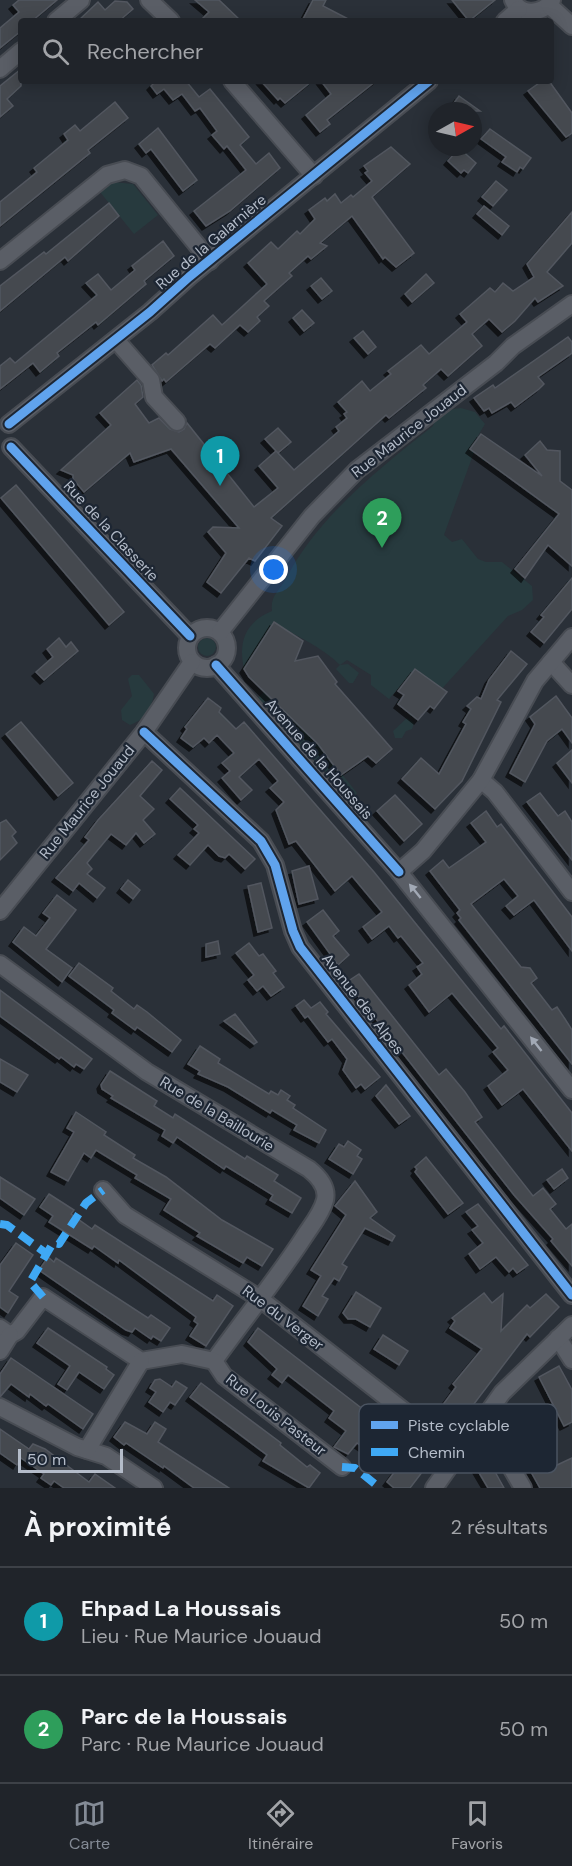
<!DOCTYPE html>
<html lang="fr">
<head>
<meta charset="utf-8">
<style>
	:root { --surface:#20242a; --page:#282c32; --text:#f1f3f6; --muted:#a2a4a8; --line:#3d4147; --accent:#848b96 }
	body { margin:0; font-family:"DM Sans",sans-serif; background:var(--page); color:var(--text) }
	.compass { position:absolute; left:428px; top:102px; width:54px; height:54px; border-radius:50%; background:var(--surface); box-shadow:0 3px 15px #0003; rotate:82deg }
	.scale { position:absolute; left:18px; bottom:15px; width:105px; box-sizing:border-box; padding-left:6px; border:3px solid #b4bcc9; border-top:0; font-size:16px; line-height:21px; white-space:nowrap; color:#b4bcc9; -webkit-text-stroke:4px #1d2633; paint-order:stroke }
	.you { position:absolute; left:274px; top:570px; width:21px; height:21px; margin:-15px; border:4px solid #fff; border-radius:50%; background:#1a73e8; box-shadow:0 0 0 9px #1a73e833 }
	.badge { display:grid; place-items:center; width:39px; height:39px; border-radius:50%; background:var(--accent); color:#fff; font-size:20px; font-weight:700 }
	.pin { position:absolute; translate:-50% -50px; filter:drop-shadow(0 2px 3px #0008) }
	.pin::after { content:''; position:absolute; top:32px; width:21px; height:18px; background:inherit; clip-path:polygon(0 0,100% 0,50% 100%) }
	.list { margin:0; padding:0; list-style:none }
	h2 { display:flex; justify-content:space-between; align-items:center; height:78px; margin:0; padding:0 24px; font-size:26px }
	h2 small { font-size:20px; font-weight:400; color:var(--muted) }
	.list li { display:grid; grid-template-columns:39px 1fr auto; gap:18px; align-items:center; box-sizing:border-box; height:108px; padding:0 24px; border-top:2px solid var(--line) }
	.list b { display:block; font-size:22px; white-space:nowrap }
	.list p { margin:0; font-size:20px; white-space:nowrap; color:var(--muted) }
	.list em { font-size:20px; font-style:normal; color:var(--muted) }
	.icon { flex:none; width:33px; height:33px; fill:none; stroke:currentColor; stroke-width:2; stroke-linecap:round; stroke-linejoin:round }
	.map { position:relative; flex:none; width:572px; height:1488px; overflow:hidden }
	.search { position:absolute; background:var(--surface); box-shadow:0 3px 15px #0003; left:18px; right:18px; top:18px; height:66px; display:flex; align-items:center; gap:15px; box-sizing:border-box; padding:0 21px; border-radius:6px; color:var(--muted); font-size:22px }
	.sheet { height:294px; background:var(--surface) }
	nav { display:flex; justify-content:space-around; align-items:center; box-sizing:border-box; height:84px; border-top:2px solid var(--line); background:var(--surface); font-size:16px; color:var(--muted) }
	nav a { display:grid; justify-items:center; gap:3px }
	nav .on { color:var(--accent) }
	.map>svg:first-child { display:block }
</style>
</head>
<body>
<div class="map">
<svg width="572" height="1488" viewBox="0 0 572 1488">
	<defs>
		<filter id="shadow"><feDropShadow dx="-4" dy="4" stdDeviation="0" flood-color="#0009"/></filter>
	</defs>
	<rect width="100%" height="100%" fill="#2a3038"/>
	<g fill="#273a3e">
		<path d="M113,182L133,184L158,215L134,234L100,192Z"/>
		<path d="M461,408L475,412L485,424L470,449L474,452L444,535L452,542L462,539L478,559L486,562H502L532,586L533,600L522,610L508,616L438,693L422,681L425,676L415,669L389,699L371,685V675L347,660L340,665L348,664L359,673L353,683H349L336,669L340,665C321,646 297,637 274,622L244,669C238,642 245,622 272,611C270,596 279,591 286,579C317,517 380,468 433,426C437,413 449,409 461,408Z"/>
		<circle cx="207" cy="647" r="9"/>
		<path d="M132,675H139L154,694C152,708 143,721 130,725L122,720L121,710L132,696L128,679Z"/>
		<path d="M264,692L318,744L357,793L351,800L258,698Z"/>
		<path d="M407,718L414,723L412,729L406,731L402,738H395L393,731Z"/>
	</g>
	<g fill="#444950" stroke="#52575f" stroke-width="1.5" filter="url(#shadow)">
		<path d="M19,0H57L32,21H21V31L0,48V28L19,12L13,5Z"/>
		<path d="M195,0H219L241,21H200L209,12Z"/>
		<path d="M313,0H326L323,6L352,21H302Z"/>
		<path d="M452,0H495L469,21Z"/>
		<path d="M115,1L127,2L133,9L119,21H78L98,2L105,10Z"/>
		<path d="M21,69V86L7,99L13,106L0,117V86Z"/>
		<path d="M156,81H186L199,97L210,89L249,137L240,145L256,164L269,153L280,168L230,211L206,226L194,211L246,170L227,146L224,149L212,135L217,131L200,108L195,111L182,94L173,100L164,89L157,94L151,86Z"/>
		<path d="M261,81H312L285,103L280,98L278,100Z"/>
		<path d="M321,81H376L327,120L330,124L320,132L306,115L331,94Z"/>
		<path d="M542,81H549L572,113V133L566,137L528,91Z"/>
		<path d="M459,96L480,111H448Z"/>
		<path d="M115,102L128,118L88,150L90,153L0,226V202L37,172L34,168L68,140L64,134L75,125L80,131Z"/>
		<path d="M158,128L197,180L183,191L151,149L146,153L139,144Z"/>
		<path d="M490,129L531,158L523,169L520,167L517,172L502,162L506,157L481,139Z"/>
		<path d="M391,147L410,164L372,197L414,253L396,267L385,257L383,259L352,216L320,243L327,246L311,259L308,256L289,273L292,276L264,301L269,306L257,317L260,321L248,332L240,325L215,348L210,344L166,382L164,379L162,381L152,365L166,353L168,355L213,315L222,325L267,284L248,263L271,242L278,249L297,231L300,234L315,219L309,210L325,198L327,201L335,194L341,203L351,195L353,197L372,181L365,173L368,171L364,166Z"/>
		<path d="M459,148L476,163L468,173L464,170L461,173L448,161Z"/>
		<path d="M496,181L507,190L493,206L482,197Z"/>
		<path d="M109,203L119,216L68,261L65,257L0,311V286L44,252L46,254Z"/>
		<path d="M484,206L509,226L502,235L477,214Z"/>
		<path d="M572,212V243L547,272L563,286L538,302L535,298L515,321L502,332L489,319L472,334L482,346L448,376L441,369L423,385L426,388L389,418L386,415L271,518L282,526L255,561L249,558L221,593L207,582L226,553L208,532L213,527L239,528L171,449L134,462L130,453L84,492L73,479V475L61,470L111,425L100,413L137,380L141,385L143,397L135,404L149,423L159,418L170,429L179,432L184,429L187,423L254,507L278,488L259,466L276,451L278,453L265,439L278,428L291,442L278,453L294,470L339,431L336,427L347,418L344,414L347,412L338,402L362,381L370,391L391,374L388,371L421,345L429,354L467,322L460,314L490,288L495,292L503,283L513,291L534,277L527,264Z"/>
		<path d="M163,241L174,256L144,281L146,284L98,325L96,322L57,353L59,356L40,372L33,363L0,389V366L10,358L15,363L97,295L86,283L98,274L111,290L135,270L132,266Z"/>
		<path d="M426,274L434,283L412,302L405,294Z"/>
		<path d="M321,278L332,291L322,299L311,286Z"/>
		<path d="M302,310L314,323L304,331L293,318Z"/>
		<path d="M363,331L376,347L368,354L354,338Z"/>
		<path d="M568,337L572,342V353L538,377L544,384L539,389L515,407L511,402L492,413L489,408L484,411L474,398L493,385L495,388Z"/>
		<path d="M481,434L542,476L525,455L540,441L547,450L560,451V481L572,490V566L548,545L525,578L515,569L559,514L470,449Z"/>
		<path d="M16,485L124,612L109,625L1,498Z"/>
		<path d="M572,578V609L544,643L531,632L544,617L541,615Z"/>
		<path d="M274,622L303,641L295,661L318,656L337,682L335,684L392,749L376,763L368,756L341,775L318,744L249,677L244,669Z"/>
		<path d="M59,638L66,647L71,642L78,651L44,680L36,672L53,657L47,649Z"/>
		<path d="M511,651L527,664L497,700L501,702L462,781L435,809L402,779L421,758L439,774L466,724L463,722L471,709L467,706L477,697L481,699L489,680Z"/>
		<path d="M415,669L447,692L434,709L430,706L418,720L398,704L404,695L398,691Z"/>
		<path d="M556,696L572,718V743L562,729L547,741L525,782L510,773L535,724L530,717Z"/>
		<path d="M208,698L221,708L219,712L236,729L244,722L374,872L501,1029L504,1026L572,1113V1151L523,1089L502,1105L493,1093L488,1086L508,1070L493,1052L498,1048L452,993L429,1012L409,985L422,974L417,967L423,963L401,936L398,938L389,926L372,939L363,927L382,912L352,876L335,891L296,841L289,844L276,810L284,802L270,788L278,781L259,759L239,777L252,790L241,800L222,778L230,771L222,763L234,753L217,735L209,743L204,738L193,747L181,738L187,729L185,727Z"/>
		<path d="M21,722L73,783L58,796L6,734Z"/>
		<path d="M572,750V783L557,763Z"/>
		<path d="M152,761L162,770L140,796L154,809L143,820L155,834L144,843L136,833L126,845L111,834L87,863L92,869L87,874L105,888L97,898L79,883L73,891L56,878L89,840L85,837L98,820Z"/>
		<path d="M180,788L255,859L245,869L229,854L225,858L219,856L208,845L190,865L178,855L199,833L194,829L198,825L170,799Z"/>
		<path d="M540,793L558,816L565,811L572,822V860L527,802Z"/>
		<path d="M395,795L422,824L404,841L377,811Z"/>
		<path d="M486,811L497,827L501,824L572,917V951L534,900L514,915L506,906L518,896L504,879L471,904L521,967L530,968L537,978L531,983L552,1010L557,1007L565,1019L572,1030V1064L459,920L461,918L457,913L460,910L430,871L443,860L449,868L486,842L471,823Z"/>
		<path d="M6,820L16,832L12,836L17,843L0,860V823Z"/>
		<path d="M309,866L318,899L299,904L292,871Z"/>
		<path d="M128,880L140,890L133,899L121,889Z"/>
		<path d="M261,883L272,928L258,932L248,886Z"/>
		<path d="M57,895L76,910L46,949L72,968L62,982L13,942L24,927L36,936L50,918L43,913Z"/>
		<path d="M323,910L339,931L333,936L349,955L338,965L307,922Z"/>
		<path d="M218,941L220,954L206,957V944Z"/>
		<path d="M249,943L259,956L263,954L269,962L276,971L273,973L284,987L271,996L263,986L257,991L248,980L254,975L236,953Z"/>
		<path d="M79,963L113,988L111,991L134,1009L137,1005L147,1012L181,1040L172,1052L137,1027L135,1030L112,1013L114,1010L69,976Z"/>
		<path d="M359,974L439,1075L446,1069L465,1092L482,1117L475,1122L533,1196L543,1188L556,1204L550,1209L566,1229L572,1224V1266L551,1241L553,1239L514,1195L347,982Z"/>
		<path d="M0,990L92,1059L84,1069L76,1064L74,1067L61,1057L59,1059L0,1016Z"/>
		<path d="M304,1000L311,1008L320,1002L328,1012L326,1014L380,1077L365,1089L361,1084L356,1088L343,1070L347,1059L332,1039L328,1042L308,1016L305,1018L296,1006Z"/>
		<path d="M235,1014L257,1042L254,1044L224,1021Z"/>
		<path d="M200,1046L220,1059L218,1063L269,1094L271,1091L278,1095L281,1090L290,1096L287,1100L295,1105L293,1108L326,1130L319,1143L294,1130L297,1125L272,1110L270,1113L228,1087L198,1074L200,1071L188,1064Z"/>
		<path d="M0,1059L28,1075L17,1092L0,1082Z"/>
		<path d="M110,1071L157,1101L154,1106L173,1118L175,1114L245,1159L247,1156L278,1175L274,1181L301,1198L292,1213L270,1200L273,1195L226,1166L224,1169L177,1137L173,1143L162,1136L165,1130L111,1098L113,1096L102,1089L101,1085Z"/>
		<path d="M386,1085L410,1116L399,1124L376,1096Z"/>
		<path d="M76,1112L106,1132L104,1135L135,1155L133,1158L166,1177L222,1220L273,1249L262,1266L247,1257L243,1263L197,1236L200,1233L164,1210L171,1199L135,1178L137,1175L96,1150L91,1158L84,1153L68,1181L51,1172L74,1132L67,1128Z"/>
		<path d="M348,1141L361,1150L357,1156L362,1159L353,1174L329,1159L339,1144L344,1147Z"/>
		<path d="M426,1157L463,1203L448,1214L415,1172L417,1169L415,1167Z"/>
		<path d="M562,1169L568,1178L554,1189L547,1180Z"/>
		<path d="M0,1177L35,1199L24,1215L0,1198Z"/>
		<path d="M355,1181L377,1212L370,1218L395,1236L392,1241L365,1228L342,1264L347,1267L339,1281L334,1278L322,1296L328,1299L318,1316L303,1306L321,1276L311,1270L346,1215L335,1206Z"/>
		<path d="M49,1194L74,1210L71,1214L92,1229L95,1225L213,1301L217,1295L233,1306L206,1346L190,1336L198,1324L194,1321L196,1317L119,1260L118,1263L94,1246L92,1249L49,1222L53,1216L40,1207Z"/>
		<path d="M478,1204L528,1265L517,1273L513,1268L509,1272L496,1257L480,1269L469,1254L483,1243L472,1230L478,1226L466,1212Z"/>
		<path d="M16,1243L33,1255L9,1291L18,1297L8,1313L0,1307V1265Z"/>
		<path d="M48,1257L54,1262L56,1258L148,1318L151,1315L170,1328L161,1341L153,1336L151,1339L135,1328L132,1332L126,1330L39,1270Z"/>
		<path d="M356,1292L381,1308L370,1327L356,1319H348L343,1313Z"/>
		<path d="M484,1293L492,1303L503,1294L501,1331L527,1305L530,1308L546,1294L559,1307L530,1337L527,1334L455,1429L436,1414L456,1387L453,1384L482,1349L450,1328L455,1321L452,1318Z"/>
		<path d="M48,1328L107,1367L106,1369L114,1375L104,1389L79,1372L67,1390L58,1384L70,1366L37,1343Z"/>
		<path d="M258,1328L364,1410L365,1409L404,1438L407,1435L425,1448L421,1454L426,1458L419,1468L423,1471L410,1488H394L387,1482L405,1458L387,1445L384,1449L380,1446L374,1455L357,1443L348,1454L334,1447L346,1431L329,1418L334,1411L288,1375L282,1383L272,1375L277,1369L248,1342Z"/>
		<path d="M383,1335L408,1351L399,1365L374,1349Z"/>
		<path d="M11,1358L93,1414L83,1429L48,1404L46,1406L30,1394L29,1397L11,1384L0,1397V1374Z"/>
		<path d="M559,1366L572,1390V1422L564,1426L539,1377Z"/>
		<path d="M160,1379L172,1387L176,1381L187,1388L175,1405L170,1402L163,1412L149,1402L156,1392L150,1388L155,1380Z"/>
		<path d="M201,1383L281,1443L280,1445L307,1467L310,1465L320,1473L309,1488L263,1461L267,1455L190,1397Z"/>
		<path d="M520,1406L549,1466L553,1463L555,1466L572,1458V1488H540L525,1461L530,1458L505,1414Z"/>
		<path d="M125,1422L147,1434L155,1422L166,1429L158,1442L229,1488H194L164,1466L163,1468L126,1443L124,1445L114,1437Z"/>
		<path d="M0,1429L29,1449L33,1444L45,1449L89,1482L95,1474L115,1488H64L54,1481L51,1485L41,1478L44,1474L21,1458L17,1465L0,1453Z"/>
		<path d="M488,1459L499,1479L504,1488H488L475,1466Z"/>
	</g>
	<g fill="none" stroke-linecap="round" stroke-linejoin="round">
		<defs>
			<g id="minor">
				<path d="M149,0L171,21"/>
				<path d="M513,0C520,17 544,14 552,0"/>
				<path d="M549,5L572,26"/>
				<path d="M56,21L81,0"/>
				<path d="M505,21L519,9"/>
				<path d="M0,69L21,51"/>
				<path d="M232,81L314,176"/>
				<path d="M0,261L107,175L125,170L141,176L210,261"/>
				<path d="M116,340L151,380L154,397L177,422"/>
				<path d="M9,424L150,312L189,277L429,81"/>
				<path d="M11,447L190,636"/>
				<circle cx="207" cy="648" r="20"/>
				<path d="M220,632L312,516L357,470L496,363L513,346L572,304"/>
				<path d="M551,662L572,685"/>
				<path d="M216,665L399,872L572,1090"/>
				<path d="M144,732L261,841L275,865L293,931L300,947L572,1295"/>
				<path d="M481,780L495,792L572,892"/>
				<path d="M399,872L423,851L481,780L535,681L572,637"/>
				<path d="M0,911L144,732L192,662"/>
				<path d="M0,964L147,1072L309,1169C319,1177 328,1187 325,1200C322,1213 311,1226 304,1237C276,1280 244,1319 214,1361"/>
				<path d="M103,1190L125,1215L259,1298L459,1454"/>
				<path d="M0,1328L10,1335L17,1331L43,1297L141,1361L182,1354L214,1361L224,1376L342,1467"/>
				<path d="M558,1338L572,1360"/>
				<path d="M0,1351L10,1335"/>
				<path d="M0,1407L77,1447L106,1456L154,1488"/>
				<path d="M480,1424L490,1431L523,1488"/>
				<path d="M87,1450L141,1361"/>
				<path d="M434,1488L502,1393L572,1325"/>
			</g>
		</defs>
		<use href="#minor" stroke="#484c53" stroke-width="20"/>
		<use href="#minor" stroke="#5a5e66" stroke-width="16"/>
		<g stroke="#3fa9f5" stroke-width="8" stroke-dasharray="15 8" stroke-linecap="butt">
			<path d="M0,1224L7,1225L47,1254"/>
			<path d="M43,1297L30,1282L53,1243L59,1244L86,1203L103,1190"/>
			<path d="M342,1467L355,1468L380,1488"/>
		</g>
		<defs>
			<g id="cycleway">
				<path d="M9,424L150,312L189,277L429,81"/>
				<path d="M11,447L190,636"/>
				<path d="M216,665L399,872"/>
				<path d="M144,732L261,841L275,865L293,931L300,947L572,1295"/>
			</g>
		</defs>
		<use href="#cycleway" stroke="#1d2633" stroke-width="13"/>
		<use href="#cycleway" stroke="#60a3ed" stroke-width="9"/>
	</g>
	<defs><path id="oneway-solid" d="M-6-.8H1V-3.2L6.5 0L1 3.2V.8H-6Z" transform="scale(1.5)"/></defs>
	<g fill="#a2a9b5">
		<use href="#oneway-solid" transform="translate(415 891) rotate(-129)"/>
		<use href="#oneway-solid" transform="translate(536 1044) rotate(-128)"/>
	</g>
	<g text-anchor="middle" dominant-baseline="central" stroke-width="4.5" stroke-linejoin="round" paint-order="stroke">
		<g font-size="15" fill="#b4bcc9" stroke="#1d2633">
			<text transform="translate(211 242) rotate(-40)">Rue de la Galarnière</text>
			<text transform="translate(409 431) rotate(-38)">Rue Maurice Jouaud</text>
			<text transform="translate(111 531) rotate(47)">Rue de la Classerie</text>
			<text transform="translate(319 759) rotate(49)">Avenue de la Houssais</text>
			<text transform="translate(87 802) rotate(-51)">Rue Maurice Jouaud</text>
			<text transform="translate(363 1004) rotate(52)">Avenue des Alpes</text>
			<text transform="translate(217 1114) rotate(31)">Rue de la Baillourie</text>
			<text transform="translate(283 1318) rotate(37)">Rue du Verger</text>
			<text transform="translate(276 1415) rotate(38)">Rue Louis Pasteur</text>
		</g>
	</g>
	<rect x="359" y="1404" width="198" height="69" rx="9" fill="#1d2633" stroke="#4a5360" stroke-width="1.5"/>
	<rect x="371" y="1421" width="27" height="8" fill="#60a3ed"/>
	<rect x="371" y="1448" width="27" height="8" fill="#3fa9f5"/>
	<g font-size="16" fill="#b4bcc9">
		<text x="408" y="1431">Piste cyclable</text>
		<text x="408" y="1458">Chemin</text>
	</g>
</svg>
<svg class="compass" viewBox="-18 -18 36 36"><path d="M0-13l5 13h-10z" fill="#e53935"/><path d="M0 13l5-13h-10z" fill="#a2a4a8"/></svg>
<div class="scale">50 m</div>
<div class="you"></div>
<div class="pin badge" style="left:220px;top:486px;background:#0f9aa8">1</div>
<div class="pin badge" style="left:382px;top:548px;background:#2e9e5b">2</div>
<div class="search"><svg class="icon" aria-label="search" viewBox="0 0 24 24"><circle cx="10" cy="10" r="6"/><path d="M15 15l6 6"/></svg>Rechercher</div>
</div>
<section class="sheet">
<h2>À proximité<small>2 résultats</small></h2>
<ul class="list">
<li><span class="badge" style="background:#0f9aa8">1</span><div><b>Ehpad La Houssais</b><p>Lieu · Rue Maurice Jouaud</p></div><em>50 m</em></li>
<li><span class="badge" style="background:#2e9e5b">2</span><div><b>Parc de la Houssais</b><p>Parc · Rue Maurice Jouaud</p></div><em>50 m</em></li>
</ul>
</section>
<nav>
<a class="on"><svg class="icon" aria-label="map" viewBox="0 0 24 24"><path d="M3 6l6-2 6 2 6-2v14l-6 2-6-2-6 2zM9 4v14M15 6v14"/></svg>Carte</a>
<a><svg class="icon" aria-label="directions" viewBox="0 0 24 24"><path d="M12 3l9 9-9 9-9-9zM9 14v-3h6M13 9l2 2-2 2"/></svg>Itinéraire</a>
<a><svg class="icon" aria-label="saved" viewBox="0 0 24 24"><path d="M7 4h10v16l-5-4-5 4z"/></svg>Favoris</a>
</nav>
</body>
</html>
